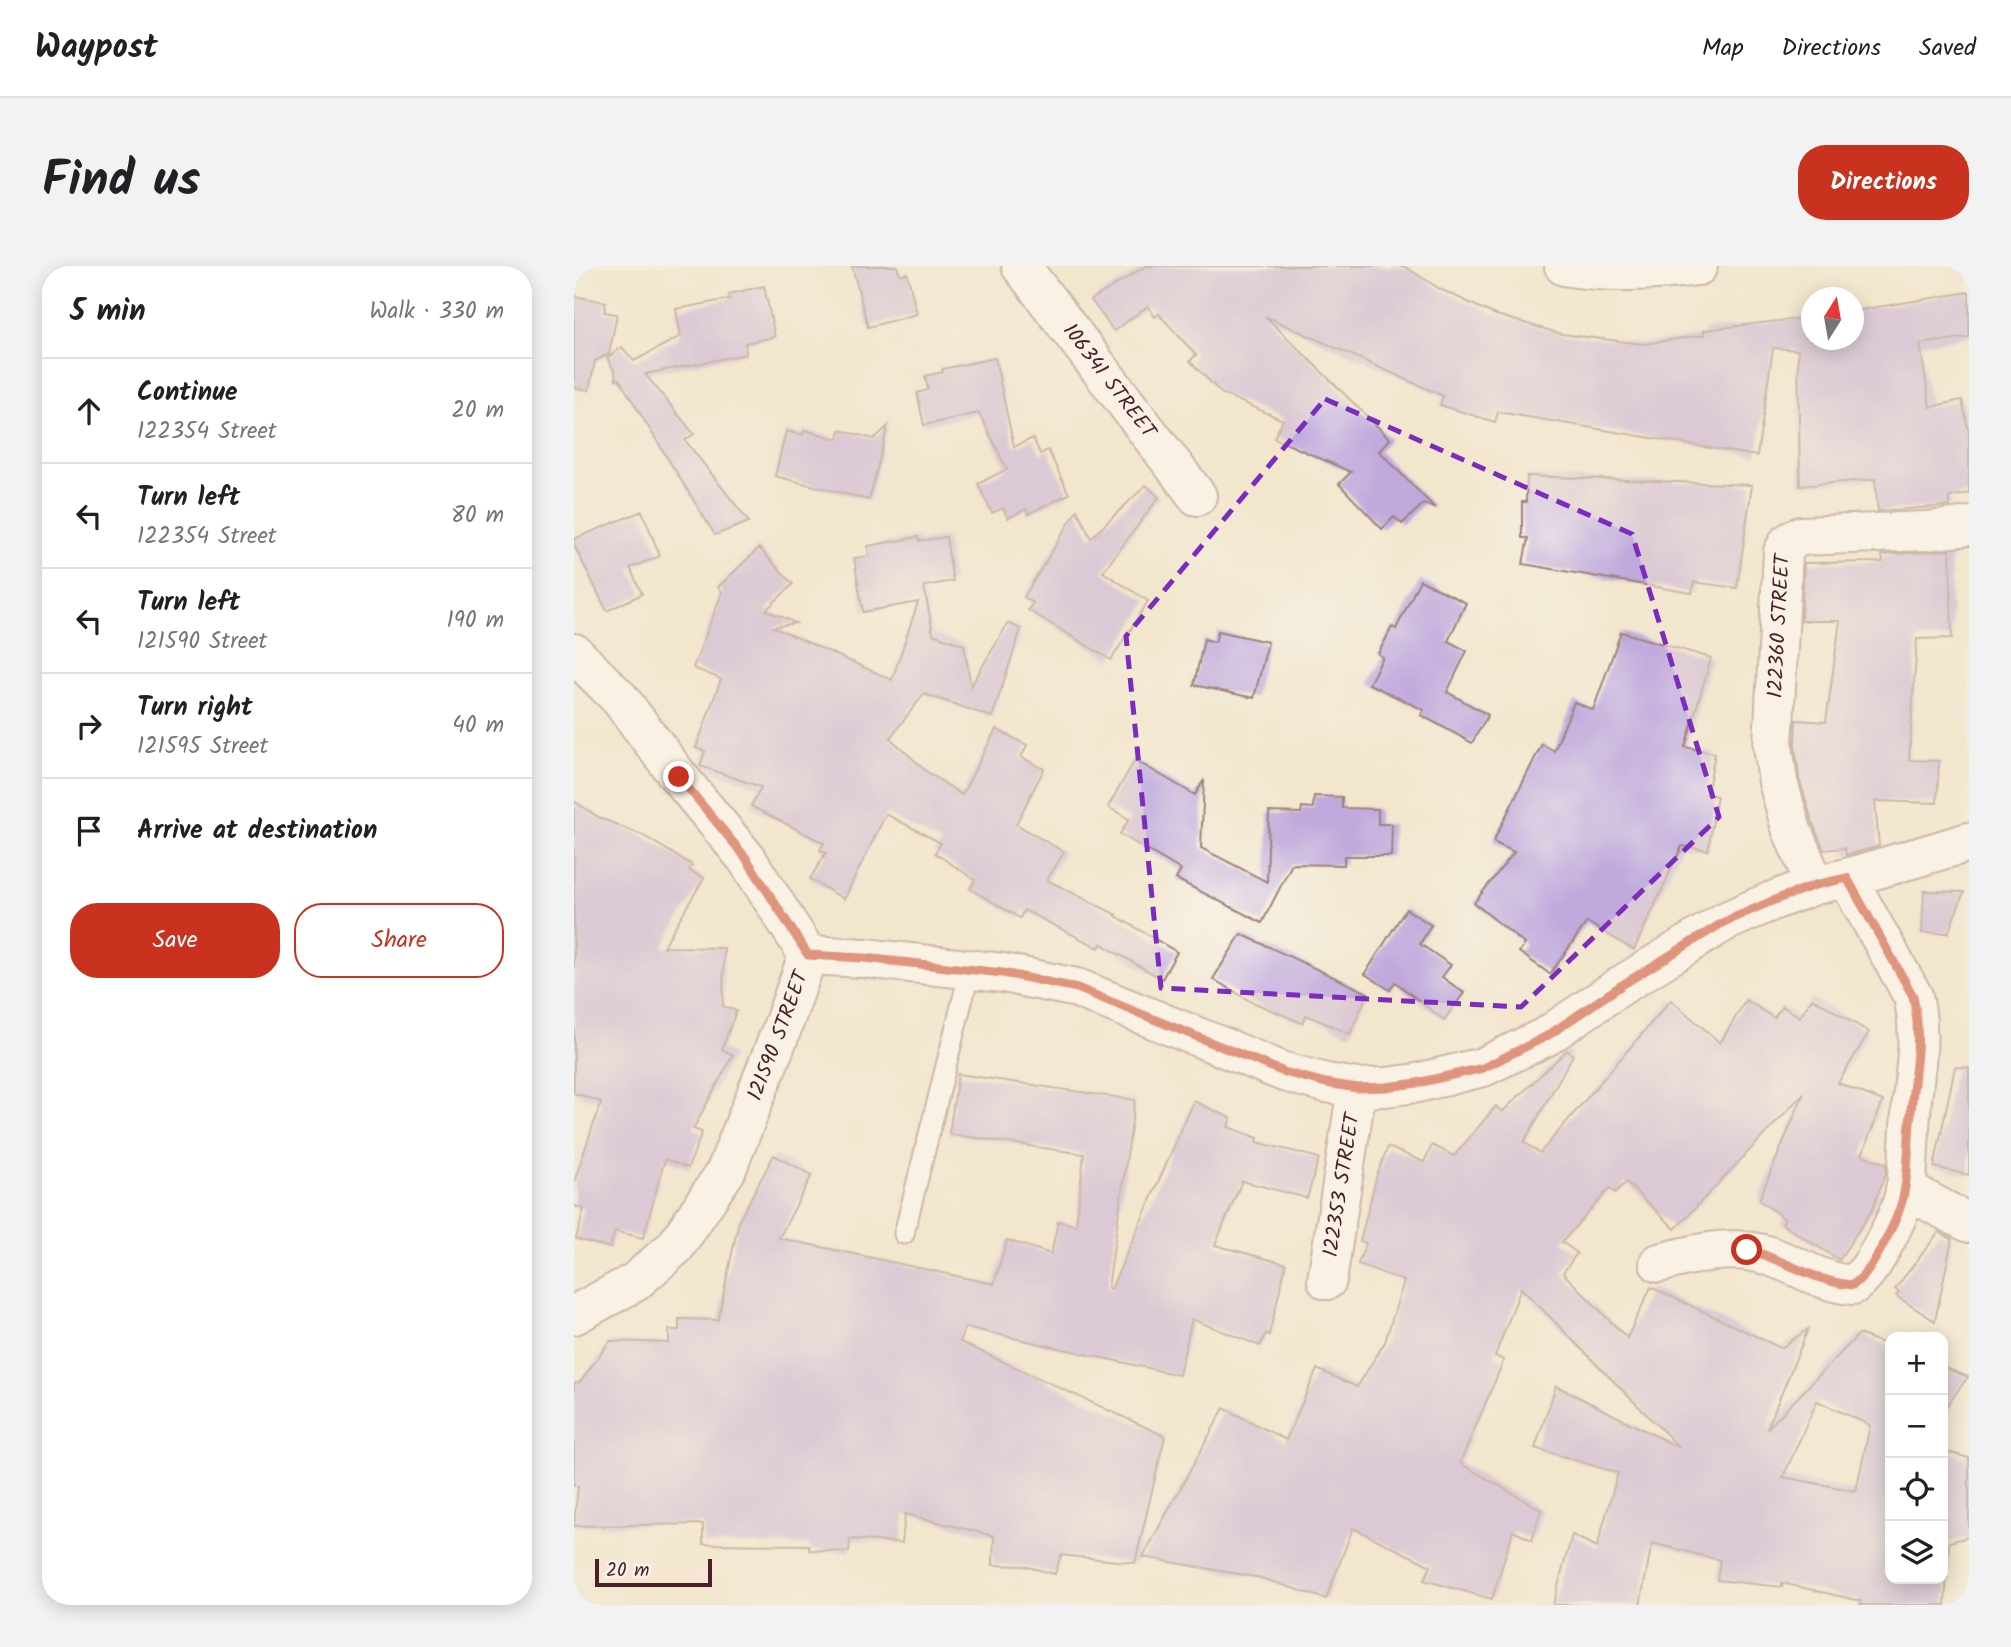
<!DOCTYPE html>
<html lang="en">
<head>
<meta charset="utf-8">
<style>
	:root { --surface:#fff; --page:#f2f2f2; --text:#202124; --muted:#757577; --line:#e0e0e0; --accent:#c8321e }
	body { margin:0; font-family:Kalam,sans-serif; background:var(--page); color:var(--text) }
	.controls { position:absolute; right:21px; bottom:21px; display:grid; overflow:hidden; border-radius:14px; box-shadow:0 4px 18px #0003 }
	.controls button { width:63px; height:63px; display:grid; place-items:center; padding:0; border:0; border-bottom:2px solid var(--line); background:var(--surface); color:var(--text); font:35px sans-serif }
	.compass { position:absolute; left:1227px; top:21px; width:63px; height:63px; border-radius:50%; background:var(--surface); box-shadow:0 4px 18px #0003; rotate:11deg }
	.scale { position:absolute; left:21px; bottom:18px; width:117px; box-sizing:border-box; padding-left:7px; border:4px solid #4a1f2b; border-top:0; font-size:19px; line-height:24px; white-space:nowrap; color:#4a1f2b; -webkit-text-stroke:5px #f7f3e8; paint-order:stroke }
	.stop { position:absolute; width:21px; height:21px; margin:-16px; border:5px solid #c8321e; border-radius:50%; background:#fff }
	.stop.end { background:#c8321e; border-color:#fff; box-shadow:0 2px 7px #0008 }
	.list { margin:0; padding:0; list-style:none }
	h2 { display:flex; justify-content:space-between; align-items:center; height:91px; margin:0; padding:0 28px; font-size:30px }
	h2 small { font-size:23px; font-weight:400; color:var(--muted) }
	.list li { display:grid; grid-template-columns:46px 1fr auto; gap:21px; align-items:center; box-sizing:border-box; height:105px; padding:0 28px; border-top:2px solid var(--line) }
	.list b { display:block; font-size:26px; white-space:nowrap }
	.list p { margin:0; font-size:23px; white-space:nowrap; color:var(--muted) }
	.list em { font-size:23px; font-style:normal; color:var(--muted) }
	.actions { display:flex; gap:14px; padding:21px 28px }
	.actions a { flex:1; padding:16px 0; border:2px solid var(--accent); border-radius:28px; text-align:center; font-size:24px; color:var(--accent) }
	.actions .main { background:var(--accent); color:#fff }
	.icon { flex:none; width:38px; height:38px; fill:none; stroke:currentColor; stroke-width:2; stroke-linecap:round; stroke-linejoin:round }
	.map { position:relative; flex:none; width:1395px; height:1339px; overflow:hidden; border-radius:28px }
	header { display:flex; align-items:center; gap:42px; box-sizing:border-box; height:98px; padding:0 35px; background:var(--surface); border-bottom:2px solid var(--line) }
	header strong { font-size:33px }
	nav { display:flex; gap:38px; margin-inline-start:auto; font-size:24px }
	.intro { display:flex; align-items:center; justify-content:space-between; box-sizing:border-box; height:168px; padding:0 42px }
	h1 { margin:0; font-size:49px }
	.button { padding:18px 32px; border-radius:28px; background:var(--accent); color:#fff; font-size:24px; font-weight:700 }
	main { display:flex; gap:42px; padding:0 42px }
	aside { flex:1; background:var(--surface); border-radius:28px; box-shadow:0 4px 18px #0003 }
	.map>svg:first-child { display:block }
</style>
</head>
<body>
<header>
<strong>Waypost</strong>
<nav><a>Map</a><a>Directions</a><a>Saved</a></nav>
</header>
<div class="intro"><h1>Find us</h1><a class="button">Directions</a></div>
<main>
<aside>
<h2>5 min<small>Walk · 330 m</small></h2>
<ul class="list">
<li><svg class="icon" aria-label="ahead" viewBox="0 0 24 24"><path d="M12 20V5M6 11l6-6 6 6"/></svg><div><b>Continue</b><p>122354 Street</p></div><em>20 m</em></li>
<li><svg class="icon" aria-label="left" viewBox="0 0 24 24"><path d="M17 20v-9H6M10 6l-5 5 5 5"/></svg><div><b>Turn left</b><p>122354 Street</p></div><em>80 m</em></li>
<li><svg class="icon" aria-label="left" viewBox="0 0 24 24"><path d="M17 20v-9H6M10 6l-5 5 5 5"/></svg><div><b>Turn left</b><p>121590 Street</p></div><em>190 m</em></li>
<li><svg class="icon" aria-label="right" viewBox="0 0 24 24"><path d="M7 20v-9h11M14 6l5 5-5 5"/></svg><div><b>Turn right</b><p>121595 Street</p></div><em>40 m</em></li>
<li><svg class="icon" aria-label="arrive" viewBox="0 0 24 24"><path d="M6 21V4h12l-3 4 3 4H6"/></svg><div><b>Arrive at destination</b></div></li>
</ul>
<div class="actions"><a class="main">Save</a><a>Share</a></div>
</aside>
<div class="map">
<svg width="1395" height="1339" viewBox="0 0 1395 1339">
	<rect width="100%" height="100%" fill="#f7f3e8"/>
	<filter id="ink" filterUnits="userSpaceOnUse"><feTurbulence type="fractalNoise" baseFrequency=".0143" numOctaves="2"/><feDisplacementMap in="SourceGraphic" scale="14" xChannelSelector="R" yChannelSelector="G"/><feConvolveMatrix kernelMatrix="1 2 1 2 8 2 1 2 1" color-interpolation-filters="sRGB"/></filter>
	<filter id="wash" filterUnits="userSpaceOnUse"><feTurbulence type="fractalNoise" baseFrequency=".00686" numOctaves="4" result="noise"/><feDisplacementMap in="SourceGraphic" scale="28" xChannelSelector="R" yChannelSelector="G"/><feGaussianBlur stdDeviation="1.57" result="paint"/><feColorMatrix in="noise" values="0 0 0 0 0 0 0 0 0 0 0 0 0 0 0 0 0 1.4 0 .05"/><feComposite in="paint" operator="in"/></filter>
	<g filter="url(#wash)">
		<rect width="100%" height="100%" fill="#f2e6cd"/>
		<g id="blocks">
			<g fill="#bfa9dd" fill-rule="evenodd">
				<path d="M278,0H323L326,9L333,7L343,48L294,61Z"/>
				<path d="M572,0H830L866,23L919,48L988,68L1069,78L1131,69L1130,64L1237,51V74H1279V45L1395,26V71L1346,78L1356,141L1388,134L1395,167V227L1375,231L1376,240L1304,245L1301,213L1226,220L1224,84L1199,82L1183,190L924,146L921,156L866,139L869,130L691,50L816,173L805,185L860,241L849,238L828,258L820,251L808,263L765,218L777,206L700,172L709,154L647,127L616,95L622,89L585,48L581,51L574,40L540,65L517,34Z"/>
				<path d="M190,20L201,71L171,77L172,88L71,108L120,168L111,174L175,256L141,269L45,113L42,114L41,106L33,92L48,81L60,95L107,70L102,43L156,33L155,28Z"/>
				<path d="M0,30L32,36L30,46L43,48L35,88L21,95L15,124L0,122Z"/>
				<path d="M421,92L440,181L459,172L466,188L474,184L495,228L454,248L452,243L434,252L429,242L418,247L404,218L433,203L405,147L350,159L343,127L354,124L351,110L369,106L368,103Z"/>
				<path d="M314,160L295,234L201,210L212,165L229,169L230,164L264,173L266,164L300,173Z"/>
				<path d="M953,210L1178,219L1163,322L1120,316L1118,327L949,298L954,272H948V236H952Z"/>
				<path d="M572,219L585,231L529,306L574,335L537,394L454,344L459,337L450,331L503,244L517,272Z"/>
				<path d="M68,245L86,290L56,302L68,328L33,345L0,279V273Z"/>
				<path d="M344,271L345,275L372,271L379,315L350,320L359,368L390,379L397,420L434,357L447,363L418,451L350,428L316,472L352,505L388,529L422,463L453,479L447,491L470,503L442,558L490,586L473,614L543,649L542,650L603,686L588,713L527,678L525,682L450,644L446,652L396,623L401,614L361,587L367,577L312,548L270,633L236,613L252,587L246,584L250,577L177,540L187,521L126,500L131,485L122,482L147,413L119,402L148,326L144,321L185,282L219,318L192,344L222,357L199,361L318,414L344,336L289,346L280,292L295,290L294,280Z"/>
				<path d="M1376,284L1378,372L1343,373L1335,494L1365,495L1363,537L1301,535L1305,580L1272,589L1271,582L1250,584L1238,555L1225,512L1221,478L1222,454L1252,456L1266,355H1227L1230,297L1309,296L1308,289Z"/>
				<path d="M846,314L892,337L874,375L893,385L873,426L914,449L898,477L847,449L850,444L795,418L809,391L804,388L818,361L822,363Z"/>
				<path d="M644,365L694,376L680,432L620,419L630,373L641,376Z"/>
				<path d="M1047,366L1137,392L1111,481L1141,487L1133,528L1143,530L1134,584L1108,580L1060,684L1013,656L976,708L945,686L951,678L900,637L940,586L919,576L968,478L980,485L1000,436L1019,444Z"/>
				<path d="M561,494L621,529L630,514L627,582L693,616L695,546L727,547L728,541L739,542L740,530L768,531V542L804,543V558H818L817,590H770V599L718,598L688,657L602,613L607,604L546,568L555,553L534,541Z"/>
				<path d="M0,535L26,552L68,569L118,599L115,604L130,612L89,681L150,682L149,740L162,745L148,783L159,789L119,863L128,866L114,902L91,893L69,972L41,965L36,982L2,973L10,943L0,940V916L27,836L0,827Z"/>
				<path d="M1350,625L1390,626L1374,667H1348Z"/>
				<path d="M832,643L857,659L846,678L877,699L868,711L890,727L870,754L821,716L816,724L791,708Z"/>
				<path d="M667,668L794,727L776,768L732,749L728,757L676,735L639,713Z"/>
				<path d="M1238,732L1295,766L1264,817L1309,835L1288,889L1312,898V906L1298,944L1265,994L1208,958L1211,953L1185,934L1230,827L1101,963L1052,916L1041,927L1036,922L988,976L1003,987L989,1007L1053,1072L1077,1021L1207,1082L1234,1063L1193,1163L1285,1068L1316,1080V1313H1369V1185L1395,1192V1271L1375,1276L1371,1339H1286L1287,1335L1208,1317V1321L1143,1314L1146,1294L1078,1277L1066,1339H979L998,1269L1023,1281L1044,1207L961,1182L982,1120L1106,1182L947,1022L921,1090L930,1094L886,1197L967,1244L958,1274L939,1265L918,1333L850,1314L857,1300L779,1262L752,1333L687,1312L569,1291L650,1142L712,1174L743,1103L783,1121L811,1076L830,1015L784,998L792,977L786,975L803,909L814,881L850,896L858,879L880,890L922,840L928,846L993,784L999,789L950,876L966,887L1097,734L1146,777L1172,734L1200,752L1208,740L1226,751ZM1243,1135L1296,1159L1282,1225L1209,1211Z"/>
				<path d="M1381,801L1395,802V909L1360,901Z"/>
				<path d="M384,808L561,834L534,1022L537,1023L620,835L657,852L654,861L684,872L683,876L745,892L733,932L668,915L641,979L712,998L695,1069L692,1067L686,1080L618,1053L605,1109L391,1061L386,1076L591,1170L561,1297L487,1289L481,1308L450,1300L419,1299L420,1270L331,1248L328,1277L276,1273L275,1286L235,1284V1279L129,1278V1258L0,1260L4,1220H0V1117L6,1116L36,1075L95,1077V1064H105V1053L144,1054L165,954L200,889L238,909L205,972L420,1018L433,974L477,988L484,955L502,959L510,888L375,868Z"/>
				<path d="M1365,966L1378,973L1361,1055L1322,1030L1325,1026L1321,1023Z"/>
				<path d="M1369,1101L1394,1111L1369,1145Z"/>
			</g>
		</g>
	</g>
	<g filter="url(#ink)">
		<use href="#blocks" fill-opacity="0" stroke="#9e827c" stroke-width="2"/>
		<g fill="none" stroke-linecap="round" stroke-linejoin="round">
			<defs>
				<path id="service" d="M330,968L396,704"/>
				<g id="minor">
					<path id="s1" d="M447,0L623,230"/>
					<path d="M990,0C1035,8 1079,6 1124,0"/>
					<path d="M0,387L46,433L105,511L172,592L234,689"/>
					<path id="s2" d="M1241,619L1217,562L1204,516L1199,479L1209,286L1214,277L1226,270L1353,265L1395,260"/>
					<path d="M234,689L290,692L429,707L503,722L710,806L752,817L783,822L812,821L843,817L909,801L973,770L1048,719L1150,656L1198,635L1241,619L1273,612L1395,576"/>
					<path d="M1331,923L1395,957"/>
					<path d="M1085,997C1119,988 1157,978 1192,989C1222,998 1248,1017 1279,1019C1293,1008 1300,996 1308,981C1318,962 1328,943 1332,921C1335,897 1335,871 1337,847C1340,803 1349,774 1339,730L1273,612"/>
					<path id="s3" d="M753,1014L783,822"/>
					<path id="s4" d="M0,1049L61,1016L101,981L152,905L207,765L234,689"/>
				</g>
			</defs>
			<use href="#service" stroke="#9e827c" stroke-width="23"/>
			<use href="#minor" stroke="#9e827c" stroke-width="42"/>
			<use href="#service" stroke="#fff" stroke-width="19"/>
			<use href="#minor" stroke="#fff" stroke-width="38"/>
		</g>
	</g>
	<g fill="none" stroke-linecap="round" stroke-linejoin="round" filter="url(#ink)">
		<path stroke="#c8321e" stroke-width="9" d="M105,511L172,592L234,689L290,692L429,707L503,722L710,806L752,817L783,822L812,821L843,817L909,802L973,770L1048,719L1150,656L1198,635L1241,619L1273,612L1339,730C1349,774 1340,803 1337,847C1334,871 1335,897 1331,921C1328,943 1318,962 1308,981C1300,996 1293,1008 1279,1019C1242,1017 1209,992 1173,984"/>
	</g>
	<path d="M0 0H1395V1339H0ZM751,133L1058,268L1145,551L947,741L587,722L552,370Z" fill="#f2e6cd" fill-opacity=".55" fill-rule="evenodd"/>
	<path fill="none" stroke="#7b2cbf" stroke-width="5" stroke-dasharray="14 9" stroke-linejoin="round" d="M751,133L1058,268L1145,551L947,741L587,722L552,370Z"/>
	<g text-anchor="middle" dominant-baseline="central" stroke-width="5" stroke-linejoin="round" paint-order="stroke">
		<g font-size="21" fill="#4a1f2b" stroke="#f7f3e8">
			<text stroke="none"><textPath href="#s1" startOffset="145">106341 STREET</textPath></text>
			<text stroke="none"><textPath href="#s2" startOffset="266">122360 STREET</textPath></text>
			<text stroke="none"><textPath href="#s4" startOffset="359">121590 STREET</textPath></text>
			<text stroke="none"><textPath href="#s3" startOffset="96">122353 STREET</textPath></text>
		</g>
	</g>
</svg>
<div class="controls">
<button>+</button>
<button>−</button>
<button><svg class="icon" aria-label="locate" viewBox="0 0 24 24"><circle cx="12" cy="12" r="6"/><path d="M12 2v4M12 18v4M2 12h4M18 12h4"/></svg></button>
<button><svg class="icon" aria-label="layers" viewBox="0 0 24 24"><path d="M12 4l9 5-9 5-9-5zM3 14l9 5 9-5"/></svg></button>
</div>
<svg class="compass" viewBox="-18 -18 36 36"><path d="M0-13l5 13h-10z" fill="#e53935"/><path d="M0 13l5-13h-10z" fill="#757577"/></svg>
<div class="scale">20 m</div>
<div class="stop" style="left:1173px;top:984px"></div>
<div class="stop end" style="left:105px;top:511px"></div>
</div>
</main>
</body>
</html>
